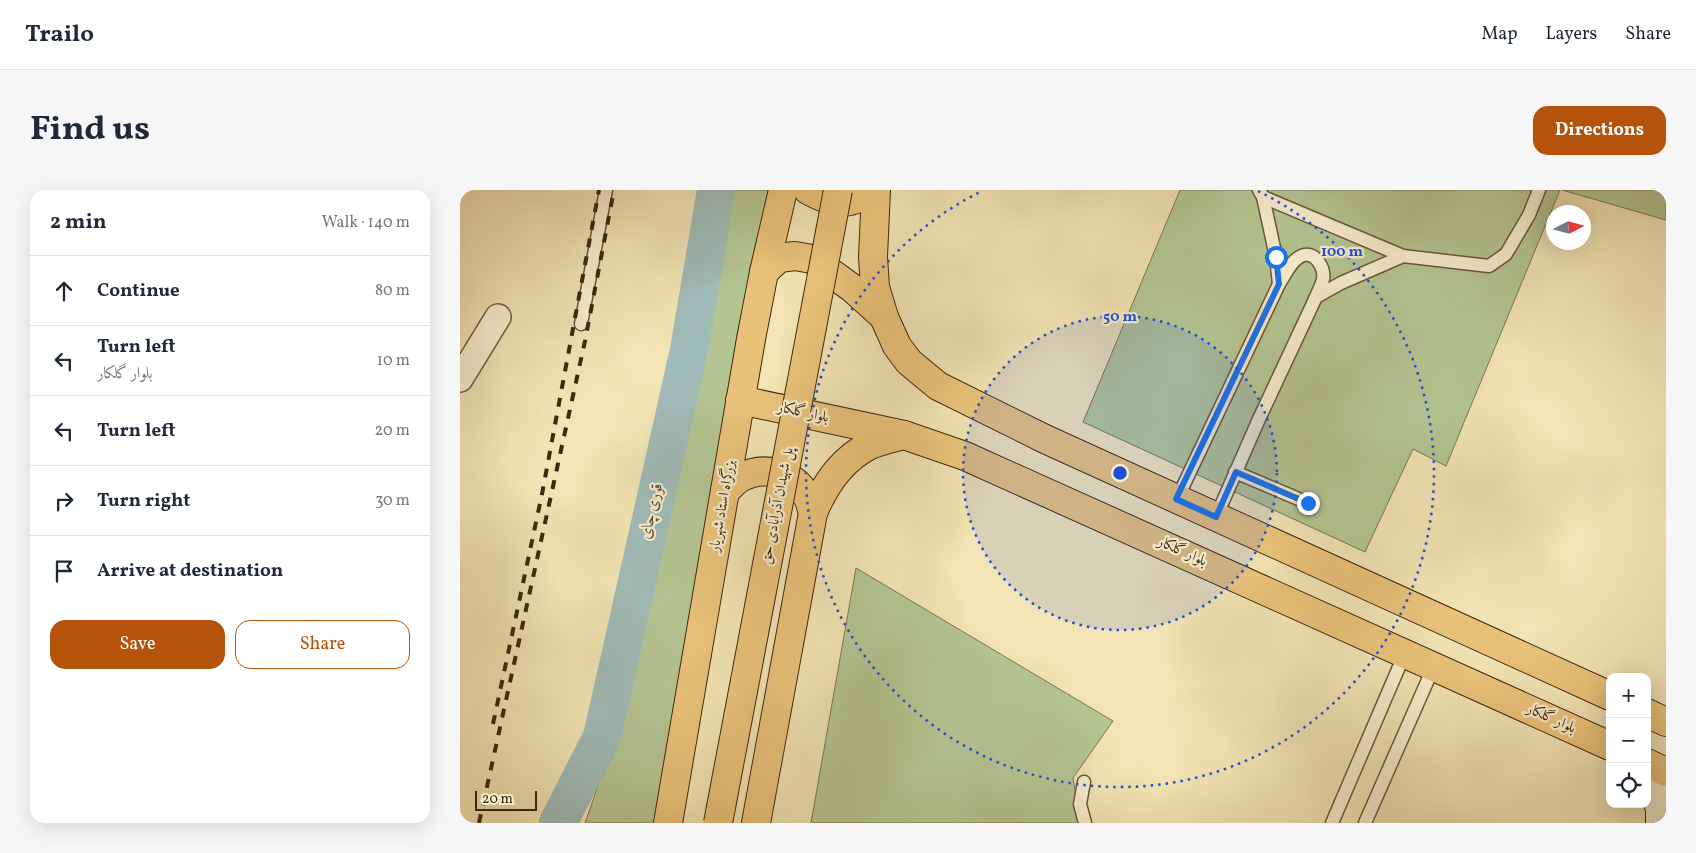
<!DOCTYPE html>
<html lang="en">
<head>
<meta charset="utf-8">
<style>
	:root { --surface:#fff; --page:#f6f6f7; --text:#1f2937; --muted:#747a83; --line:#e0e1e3; --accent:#b45309 }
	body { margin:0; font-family:Vollkorn,Amiri,serif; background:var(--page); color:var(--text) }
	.controls { position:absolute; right:15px; bottom:15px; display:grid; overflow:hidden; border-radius:10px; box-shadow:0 5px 20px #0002 }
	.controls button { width:45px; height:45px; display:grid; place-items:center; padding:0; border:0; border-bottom:1px solid var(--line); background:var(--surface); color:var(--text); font:25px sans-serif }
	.compass { position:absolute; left:1086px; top:15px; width:45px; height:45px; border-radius:50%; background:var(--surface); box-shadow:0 5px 20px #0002; rotate:84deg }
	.scale { position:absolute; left:15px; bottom:12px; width:62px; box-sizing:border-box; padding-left:5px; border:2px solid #3f280f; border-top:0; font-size:14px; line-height:18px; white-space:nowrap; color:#3f280f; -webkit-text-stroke:4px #f7edce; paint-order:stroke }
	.stop { position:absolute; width:15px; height:15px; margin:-11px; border:4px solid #1a73e8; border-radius:50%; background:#fff }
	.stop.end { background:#1a73e8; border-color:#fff; box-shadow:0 1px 5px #0008 }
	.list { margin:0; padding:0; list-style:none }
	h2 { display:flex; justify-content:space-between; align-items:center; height:65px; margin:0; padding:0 20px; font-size:21px }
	h2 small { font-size:16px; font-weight:400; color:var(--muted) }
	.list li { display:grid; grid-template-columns:32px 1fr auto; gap:15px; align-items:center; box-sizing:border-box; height:70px; padding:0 20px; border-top:1px solid var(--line) }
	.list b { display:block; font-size:19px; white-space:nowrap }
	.list p { margin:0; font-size:16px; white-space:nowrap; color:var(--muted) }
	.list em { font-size:16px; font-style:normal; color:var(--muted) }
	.actions { display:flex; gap:10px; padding:15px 20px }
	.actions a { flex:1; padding:11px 0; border:1px solid var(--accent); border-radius:15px; text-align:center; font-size:18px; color:var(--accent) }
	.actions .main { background:var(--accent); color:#fff }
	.icon { flex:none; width:28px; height:28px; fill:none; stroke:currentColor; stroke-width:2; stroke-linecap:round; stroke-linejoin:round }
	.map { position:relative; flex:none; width:1206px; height:633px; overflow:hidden; border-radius:15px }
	header { display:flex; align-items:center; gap:30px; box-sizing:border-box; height:70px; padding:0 25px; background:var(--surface); border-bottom:1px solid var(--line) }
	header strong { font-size:24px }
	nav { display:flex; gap:28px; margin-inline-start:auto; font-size:18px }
	.intro { display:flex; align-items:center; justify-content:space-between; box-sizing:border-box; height:120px; padding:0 30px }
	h1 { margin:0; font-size:35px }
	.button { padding:12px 22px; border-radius:15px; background:var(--accent); color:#fff; font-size:18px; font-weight:700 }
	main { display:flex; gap:30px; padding:0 30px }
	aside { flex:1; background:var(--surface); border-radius:15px; box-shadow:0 5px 20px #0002 }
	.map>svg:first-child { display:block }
</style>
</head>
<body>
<header>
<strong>Trailo</strong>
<nav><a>Map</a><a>Layers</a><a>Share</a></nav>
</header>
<div class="intro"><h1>Find us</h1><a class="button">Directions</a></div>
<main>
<aside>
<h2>2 min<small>Walk · 140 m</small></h2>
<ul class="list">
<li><svg class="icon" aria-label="ahead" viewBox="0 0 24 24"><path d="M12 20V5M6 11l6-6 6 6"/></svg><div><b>Continue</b></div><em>80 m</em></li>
<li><svg class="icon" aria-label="left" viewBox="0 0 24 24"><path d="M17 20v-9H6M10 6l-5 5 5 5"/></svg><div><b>Turn left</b><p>بلوار گلکار</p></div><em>10 m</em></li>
<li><svg class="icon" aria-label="left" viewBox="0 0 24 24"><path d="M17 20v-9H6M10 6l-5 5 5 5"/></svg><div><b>Turn left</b></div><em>20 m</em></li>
<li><svg class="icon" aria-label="right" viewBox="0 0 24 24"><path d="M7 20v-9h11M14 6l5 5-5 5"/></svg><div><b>Turn right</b></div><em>30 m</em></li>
<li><svg class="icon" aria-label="arrive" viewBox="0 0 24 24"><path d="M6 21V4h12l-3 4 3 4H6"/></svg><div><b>Arrive at destination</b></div></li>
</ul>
<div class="actions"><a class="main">Save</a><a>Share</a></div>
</aside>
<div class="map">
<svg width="1206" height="633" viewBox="0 0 1206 633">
	<rect width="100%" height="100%" fill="#f2e4b4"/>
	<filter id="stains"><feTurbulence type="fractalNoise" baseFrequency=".004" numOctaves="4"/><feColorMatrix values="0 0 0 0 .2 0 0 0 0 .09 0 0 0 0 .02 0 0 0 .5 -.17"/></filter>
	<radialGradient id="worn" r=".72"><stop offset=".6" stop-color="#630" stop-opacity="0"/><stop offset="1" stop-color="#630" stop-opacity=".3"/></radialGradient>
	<g fill="#b4c592" stroke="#7a7650">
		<path d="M266,0H312L197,633H125L142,584L191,369Z"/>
		<path d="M720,0H1100L986,276L953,259L905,362L623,232Z"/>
		<path d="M1102,0H1206V30Z"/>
		<path d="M396,378L653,531L613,588L620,633H351Z"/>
	</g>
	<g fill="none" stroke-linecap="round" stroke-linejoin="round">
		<path stroke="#a0bcb8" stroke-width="38" d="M98,633L142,547L229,160L256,0"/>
		<defs>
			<g id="lane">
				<path d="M803,7L943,66L1029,76L1046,64L1069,25L1079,0"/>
				<path d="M819,94C825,85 832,68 844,65C856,62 865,79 863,89C862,95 858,101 856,107"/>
				<path d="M121,134L146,0"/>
				<path d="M775,282L848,313"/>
				<path d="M717,309L819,94L816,67L803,7L799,0"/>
				<path d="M756,327L799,229L856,107L881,93L943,66"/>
				<path d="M624,592L620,614L625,633"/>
				<path d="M872,633L945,463"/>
				<path d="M905,633L974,476"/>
			</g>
			<path id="street" d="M0,189L38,127"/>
			<path id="secondary" d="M1187,580L1200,619V633"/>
			<g id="primary">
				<path d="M424,127L437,156L449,172L478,196L585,249L1150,506"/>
				<path d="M280,210L444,245L505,266L1150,556"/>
				<path d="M1187,523L1206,532"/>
				<path d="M1187,573L1206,582"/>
			</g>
			<g id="highway">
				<path d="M348,0C362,8 382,17 398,8C401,7 404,2 407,0"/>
				<path d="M416,0L413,67L415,97L424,127"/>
				<path d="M304,82L319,68L335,66L352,69L392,98L424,127"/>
				<path d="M265,301C270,297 275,291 280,288C303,275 333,282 346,305C350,310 351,317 353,323"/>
				<path d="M208,633L291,149L304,82L323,0"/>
				<path d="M296,633L353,323C364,296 382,269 410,255C420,251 433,248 444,245"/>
			</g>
		</defs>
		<use href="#lane" stroke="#6c5738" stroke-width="15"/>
		<use href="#street" stroke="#6c5738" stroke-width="28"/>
		<use href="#secondary" stroke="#3f280f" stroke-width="30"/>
		<use href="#primary" stroke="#3f280f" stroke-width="30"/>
		<use href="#highway" stroke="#3f280f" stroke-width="30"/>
		<use href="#lane" stroke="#f7edce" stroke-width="12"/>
		<use href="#street" stroke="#f7edce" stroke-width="25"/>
		<use href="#secondary" stroke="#f7edce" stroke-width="28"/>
		<use href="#primary" stroke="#e9c27a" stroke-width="28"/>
		<use href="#highway" stroke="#e9c27a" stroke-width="28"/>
		<g stroke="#3f280f" stroke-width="4" stroke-dasharray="9 9" stroke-linecap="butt">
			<path d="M33,534L82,304L139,0"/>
			<path d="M19,633L125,151L154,0"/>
		</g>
		<defs>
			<path id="highway-bridge" d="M258,633L378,0"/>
		</defs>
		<use href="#highway-bridge" stroke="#3f280f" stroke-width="30" stroke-linecap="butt"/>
		<use href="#highway-bridge" stroke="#e9c27a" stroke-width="28"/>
	</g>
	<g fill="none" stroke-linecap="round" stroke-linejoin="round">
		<path stroke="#1a73e8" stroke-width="6" d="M816,67L819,94L716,309L756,327L776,282L848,313"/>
	</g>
	<circle cx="660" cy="283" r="157" fill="#1d4ed8" fill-opacity=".12"/>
	<g fill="none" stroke="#1d4ed8" stroke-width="2.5" stroke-dasharray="2.5 5">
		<circle cx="660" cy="283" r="157"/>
		<path d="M798 1A314 314 0 1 1 522 1"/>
	</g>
	<g text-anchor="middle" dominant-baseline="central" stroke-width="4.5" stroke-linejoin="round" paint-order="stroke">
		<g font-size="15" fill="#3f280f" stroke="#f7edce">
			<text transform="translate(343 223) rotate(12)">بلوار گلکار</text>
			<text transform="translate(263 316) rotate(-80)">بزرگراه استاد شهریار</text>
			<text transform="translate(318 316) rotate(-79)">پل شهیدان آذرآبادی حق</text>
			<text transform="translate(722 362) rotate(24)">بلوار گلکار</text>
			<text transform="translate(1091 529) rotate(24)">بلوار گلکار</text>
		</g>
		<g font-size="16" font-style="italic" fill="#574d39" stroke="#f7edce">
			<text transform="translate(192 321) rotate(-77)">قوری چای</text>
		</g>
	</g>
	<circle cx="660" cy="283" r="8" fill="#1d4ed8" stroke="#f7edce" stroke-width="2.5"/>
	<g font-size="15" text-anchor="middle" font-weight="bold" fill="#1d4ed8" stroke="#f7edce" stroke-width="4.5" stroke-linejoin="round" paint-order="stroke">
		<text x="882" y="66">100 m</text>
		<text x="660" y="131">50 m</text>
	</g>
	<rect width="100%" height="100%" filter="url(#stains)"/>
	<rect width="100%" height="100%" fill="url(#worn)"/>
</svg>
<div class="controls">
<button>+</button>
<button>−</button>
<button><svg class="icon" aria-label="locate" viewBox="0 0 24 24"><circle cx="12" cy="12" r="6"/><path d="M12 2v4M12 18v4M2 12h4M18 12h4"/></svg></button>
</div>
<svg class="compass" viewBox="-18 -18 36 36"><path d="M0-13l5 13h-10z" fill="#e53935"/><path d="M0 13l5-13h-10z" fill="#747a83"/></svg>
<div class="scale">20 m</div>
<div class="stop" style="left:816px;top:67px"></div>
<div class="stop end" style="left:848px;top:313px"></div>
</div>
</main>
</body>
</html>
